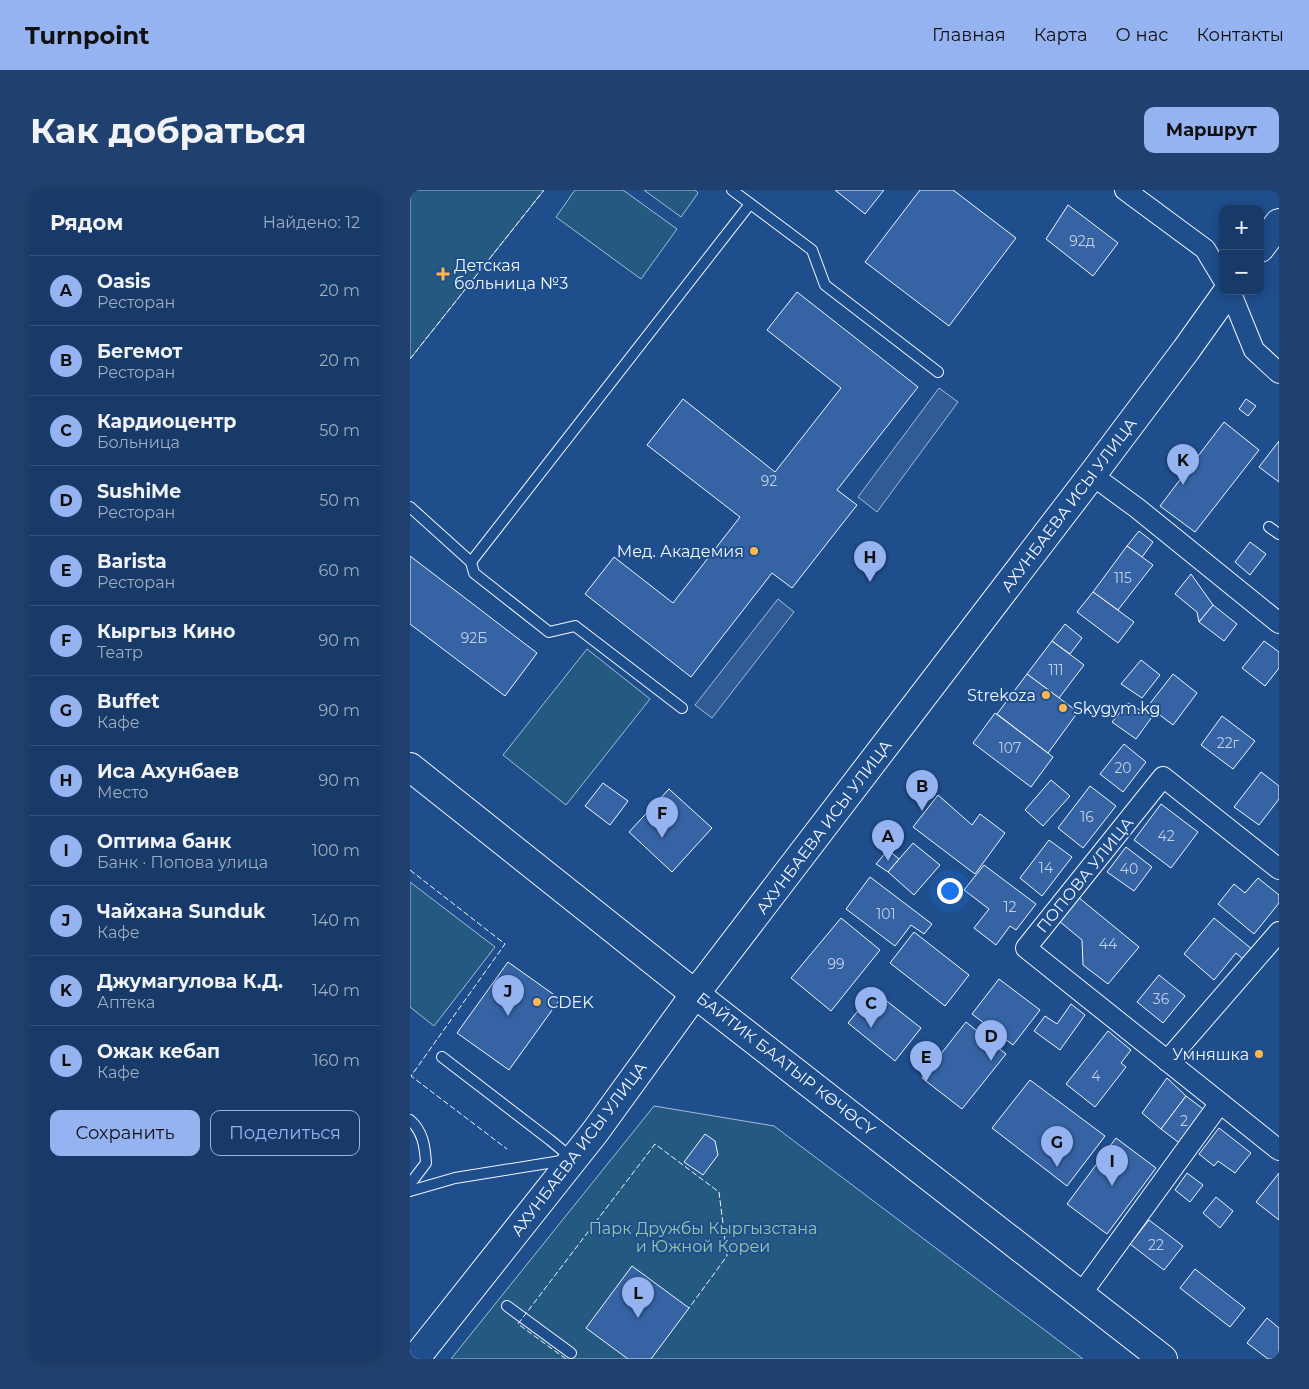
<!DOCTYPE html>
<html lang="ru">
<head>
<meta charset="utf-8">
<style>
	:root { --surface:#173a69; --page:#20416f; --text:#f1f3f6; --muted:#9eadc0; --line:#36547d; --accent:#95b2f1 }
	body { margin:0; font-family:Montserrat,sans-serif; background:var(--page); color:var(--text) }
	.controls { position:absolute; right:15px; top:15px; display:grid; overflow:hidden; border-radius:10px; box-shadow:0 2px 12px #0003 }
	.controls button { width:45px; height:45px; display:grid; place-items:center; padding:0; border:0; border-bottom:1px solid var(--line); background:var(--surface); color:var(--text); font:25px sans-serif }
	.you { position:absolute; left:539px; top:700px; width:18px; height:18px; margin:-12px; border:4px solid #fff; border-radius:50%; background:#1a73e8; box-shadow:0 0 0 8px #1a73e833 }
	.badge { display:grid; place-items:center; width:32px; height:32px; border-radius:50%; background:var(--accent); color:#111; font-size:16px; font-weight:700 }
	.pin { position:absolute; translate:-50% -41px; filter:drop-shadow(0 1px 2px #0008) }
	.pin::after { content:''; position:absolute; top:26px; width:18px; height:15px; background:inherit; clip-path:polygon(0 0,100% 0,50% 100%) }
	.list { margin:0; padding:0; list-style:none }
	h2 { display:flex; justify-content:space-between; align-items:center; height:65px; margin:0; padding:0 20px; font-size:21px }
	h2 small { font-size:16px; font-weight:400; color:var(--muted) }
	.list li { display:grid; grid-template-columns:32px 1fr auto; gap:15px; align-items:center; box-sizing:border-box; height:70px; padding:0 20px; border-top:1px solid var(--line) }
	.list b { display:block; font-size:19px; white-space:nowrap }
	.list p { margin:0; font-size:16px; white-space:nowrap; color:var(--muted) }
	.list em { font-size:16px; font-style:normal; color:var(--muted) }
	.actions { display:flex; gap:10px; padding:15px 20px }
	.actions a { flex:1; padding:11px 0; border:1px solid var(--accent); border-radius:10px; text-align:center; font-size:18px; color:var(--accent) }
	.actions .main { background:var(--accent); color:#111 }
	.map { position:relative; flex:none; width:869px; height:1169px; overflow:hidden; border-radius:10px }
	header { display:flex; align-items:center; gap:30px; box-sizing:border-box; height:70px; padding:0 25px; background:var(--accent); color:#111 }
	header strong { font-size:24px }
	nav { display:flex; gap:28px; margin-inline-start:auto; font-size:18px }
	.intro { display:flex; align-items:center; justify-content:space-between; box-sizing:border-box; height:120px; padding:0 30px }
	h1 { margin:0; font-size:35px }
	.button { padding:12px 22px; border-radius:10px; background:var(--accent); color:#111; font-size:18px; font-weight:700 }
	main { display:flex; gap:30px; padding:0 30px }
	aside { flex:1; background:var(--surface); border-radius:10px; box-shadow:0 2px 12px #0003 }
	.map>svg:first-child { display:block }
</style>
</head>
<body>
<header>
<strong>Turnpoint</strong>
<nav><a>Главная</a><a>Карта</a><a>О нас</a><a>Контакты</a></nav>
</header>
<div class="intro"><h1>Как добраться</h1><a class="button">Маршрут</a></div>
<main>
<aside>
<h2>Рядом<small>Найдено: 12</small></h2>
<ul class="list">
<li><span class="badge">A</span><div><b>Oasis</b><p>Ресторан</p></div><em>20 m</em></li>
<li><span class="badge">B</span><div><b>Бегемот</b><p>Ресторан</p></div><em>20 m</em></li>
<li><span class="badge">C</span><div><b>Кардиоцентр</b><p>Больница</p></div><em>50 m</em></li>
<li><span class="badge">D</span><div><b>SushiMe</b><p>Ресторан</p></div><em>50 m</em></li>
<li><span class="badge">E</span><div><b>Barista</b><p>Ресторан</p></div><em>60 m</em></li>
<li><span class="badge">F</span><div><b>Кыргыз Кино</b><p>Театр</p></div><em>90 m</em></li>
<li><span class="badge">G</span><div><b>Buffet</b><p>Кафе</p></div><em>90 m</em></li>
<li><span class="badge">H</span><div><b>Иса Ахунбаев</b><p>Место</p></div><em>90 m</em></li>
<li><span class="badge">I</span><div><b>Оптима банк</b><p>Банк · Попова улица</p></div><em>100 m</em></li>
<li><span class="badge">J</span><div><b>Чайхана Sunduk</b><p>Кафе</p></div><em>140 m</em></li>
<li><span class="badge">K</span><div><b>Джумагулова К.Д.</b><p>Аптека</p></div><em>140 m</em></li>
<li><span class="badge">L</span><div><b>Ожак кебап</b><p>Кафе</p></div><em>160 m</em></li>
</ul>
<div class="actions"><a class="main">Сохранить</a><a>Поделиться</a></div>
</aside>
<div class="map">
<svg width="869" height="1169" viewBox="0 0 869 1169">
	<rect width="100%" height="100%" fill="#1f4e8c"/>
	<g fill="#245a82" stroke="#a8bbd7">
		<path d="M0,0H134L0,169Z"/>
		<path d="M165,0H213L267,39L231,89L146,27Z"/>
		<path d="M234,0H285L288,3L271,27Z"/>
		<path d="M177,459L240,509L156,615L93,565Z"/>
		<path d="M0,692L85,757L24,836L0,817Z"/>
		<path d="M244,916L364,936L673,1169H41Z"/>
	</g>
	<g fill="#305b95" stroke="#a8bbd7">
		<path d="M529,198L548,212L467,322L448,307Z"/>
		<path d="M368,409L384,422L302,528L285,515Z"/>
	</g>
	<g fill="#3563a3" stroke="#f2f6ff">
		<path d="M425,0H474L455,24Z"/>
		<path d="M510,0H543L606,48L539,136L455,72Z"/>
		<path d="M658,15L708,53L683,86L636,49Z"/>
		<path d="M387,102L508,197L427,300L447,315L382,398L362,383L281,487L175,404L204,367L263,413L330,327L237,255L273,209L365,282L431,198L357,140Z"/>
		<path d="M836,209L846,216L838,226L829,219Z"/>
		<path d="M814,232L849,260L785,342L750,316Z"/>
		<path d="M869,251V292L849,277Z"/>
		<path d="M729,341L743,352L732,367L717,356Z"/>
		<path d="M840,352L856,364L840,385L825,372Z"/>
		<path d="M717,356L743,375L708,420L683,402Z"/>
		<path d="M0,366L127,463L95,506L0,434Z"/>
		<path d="M781,384L803,415L789,432L787,422L765,404Z"/>
		<path d="M683,402L724,432L708,453L667,422Z"/>
		<path d="M803,415L827,434L814,451L789,432Z"/>
		<path d="M655,434L672,448L660,464L642,451Z"/>
		<path d="M642,451L674,475L649,508L617,484Z"/>
		<path d="M854,451L869,462V478L855,496L832,478Z"/>
		<path d="M731,470L750,485L732,508L711,494Z"/>
		<path d="M617,484L668,522L638,563L587,524Z"/>
		<path d="M763,484L787,503L763,535L738,516Z"/>
		<path d="M718,513L742,527L726,549L702,532Z"/>
		<path d="M585,523L643,567L621,597L563,553Z"/>
		<path d="M812,526L845,551L823,579L791,555Z"/>
		<path d="M714,554L736,572L713,602L690,584Z"/>
		<path d="M851,582L869,596V609L849,635L824,617Z"/>
		<path d="M641,590L660,606L633,636L615,620Z"/>
		<path d="M193,593L218,611L200,635L175,616Z"/>
		<path d="M680,596L706,616L673,658L648,638Z"/>
		<path d="M259,599L302,638L262,682L219,642Z"/>
		<path d="M528,605L562,635L570,624L595,643L565,684L503,637Z"/>
		<path d="M751,614L788,642L761,678L724,650Z"/>
		<path d="M639,650L662,667L632,706L610,688Z"/>
		<path d="M503,653L530,675L504,705L478,682Z"/>
		<path d="M716,657L742,677L724,701L697,682Z"/>
		<path d="M478,660L489,669L478,682L466,674Z"/>
		<path d="M574,675L626,714L606,740L600,736L586,755L564,738L579,719L554,700Z"/>
		<path d="M460,687L522,734L514,744L501,735L485,756L436,719Z"/>
		<path d="M848,688L869,705V713L844,744L808,714L824,694L835,703Z"/>
		<path d="M668,707L729,757L698,794L673,775L672,750L649,731Z"/>
		<path d="M431,728L470,760L421,821L381,788Z"/>
		<path d="M804,728L843,760L834,770L826,763L804,790L774,764Z"/>
		<path d="M504,742L559,785L535,816L480,773Z"/>
		<path d="M98,772L150,809L99,880L47,843Z"/>
		<path d="M749,785L775,806L753,833L727,812Z"/>
		<path d="M589,789L630,820L603,855L562,824Z"/>
		<path d="M464,801L511,838L485,871L438,833Z"/>
		<path d="M661,814L675,825L650,860L624,841L635,826L647,834Z"/>
		<path d="M556,832L596,864L552,919L512,888Z"/>
		<path d="M698,841L721,860L711,873L716,877L685,917L656,894Z"/>
		<path d="M757,888L776,906L751,939L732,923Z"/>
		<path d="M620,890L695,946L657,996L582,938Z"/>
		<path d="M776,906L797,922L772,955L751,939Z"/>
		<path d="M809,938L841,963L825,983L808,971L804,976L789,964Z"/>
		<path d="M295,944L305,951L308,965L293,985L274,972Z"/>
		<path d="M706,948L746,978L697,1044L657,1014Z"/>
		<path d="M777,983L793,995L780,1012L765,1000Z"/>
		<path d="M869,983V1030L846,1012Z"/>
		<path d="M806,1007L823,1021L810,1038L793,1023Z"/>
		<path d="M739,1030L773,1056L754,1080L720,1054Z"/>
		<path d="M222,1076L279,1118L241,1169H218L176,1138Z"/>
		<path d="M785,1079L835,1118L820,1137L770,1098Z"/>
		<path d="M857,1128L869,1138V1164L865,1169H858L837,1153Z"/>
	</g>
	<g fill="none" stroke-linecap="round" stroke-linejoin="round">
		<defs>
			<g id="service">
				<path d="M322,0L402,60L415,95L528,182"/>
				<path d="M0,317L61,372L340,14"/>
				<path d="M859,337L869,344"/>
				<path d="M61,372L64,383L139,442L165,436L272,518"/>
				<path d="M0,930C13,941 15,957 16,973L0,994"/>
				<path d="M0,1001L45,988L163,969L140,950L32,867"/>
				<path d="M97,1116L161,1163"/>
			</g>
			<g id="minor">
				<path d="M715,0L795,59L813,89"/>
				<path d="M820,101L844,160L869,183"/>
				<path d="M682,285L727,318L869,433"/>
				<path d="M869,679L753,587L616,758L869,960"/>
				<path d="M757,871L869,742"/>
				<path d="M671,1104L810,913"/>
			</g>
			<g id="primary">
				<path d="M850,58L869,33"/>
				<path d="M0,577L285,804L753,1169"/>
				<path d="M5,1169L185,942L285,804L682,285L776,160L818,101"/>
			</g>
		</defs>
		<use href="#service" stroke="#f2f6ff" stroke-width="12"/>
		<use href="#minor" stroke="#f2f6ff" stroke-width="22"/>
		<use href="#primary" stroke="#f2f6ff" stroke-width="30"/>
		<use href="#service" stroke="#1f4e8c" stroke-width="10"/>
		<use href="#minor" stroke="#1f4e8c" stroke-width="20"/>
		<use href="#primary" stroke="#1f4e8c" stroke-width="28"/>
		<g stroke="#f2f6ff" stroke-width="1" stroke-dasharray="6 2.5" stroke-linecap="butt">
			<path d="M0,169L134,0"/>
			<path d="M0,680L95,754L1,886L97,959"/>
			<path d="M156,1169L108,1134L245,954L309,1002L317,1066L279,1118"/>
		</g>
	</g>
	<g fill="#ffb74d" stroke="#1f4e8c" stroke-width="2">
		<path d="M30.5 76.5h5v5h5v5h-5v5h-5v-5h-5v-5h5z"/>
		<circle cx="344" cy="361" r="5"/>
		<circle cx="636" cy="505" r="5"/>
		<circle cx="653" cy="518" r="5"/>
		<circle cx="127" cy="812" r="5"/>
		<circle cx="849" cy="864" r="5"/>
	</g>
	<g text-anchor="middle" dominant-baseline="central" stroke-width="4" stroke-linejoin="round" paint-order="stroke">
		<g font-size="14" fill="#c3d1e8">
			<text x="672" y="51">92д</text>
			<text x="359" y="291">92</text>
			<text x="713" y="388">115</text>
			<text x="64" y="448">92Б</text>
			<text x="646" y="480">111</text>
			<text x="818" y="553">22г</text>
			<text x="600" y="558">107</text>
			<text x="713" y="578">20</text>
			<text x="677" y="627">16</text>
			<text x="756" y="646">42</text>
			<text x="636" y="678">14</text>
			<text x="719" y="679">40</text>
			<text x="600" y="717">12</text>
			<text x="476" y="724">101</text>
			<text x="698" y="754">44</text>
			<text x="426" y="774">99</text>
			<text x="751" y="809">36</text>
			<text x="686" y="886">4</text>
			<text x="774" y="931">2</text>
			<text x="746" y="1055">22</text>
		</g>
		<g font-size="16" fill="#f2f6ff" stroke="#1f4e8c" text-anchor="start">
			<text x="44" y="75">Детская<tspan x="44" dy="18">больница №3</tspan></text>
			<text x="334" y="361" text-anchor="end">Мед. Академия</text>
			<text x="626" y="505" text-anchor="end">Strekoza</text>
			<text x="663" y="518">Skygym.kg</text>
			<text x="137" y="812">CDEK</text>
			<text x="839" y="864" text-anchor="end">Умняшка</text>
		</g>
		<g font-size="16" fill="#f2f6ff" stroke="#1f4e8c">
			<text transform="translate(659 315) rotate(-53)">АХУНБАЕВА ИСЫ УЛИЦА</text>
			<text transform="translate(414 637) rotate(-53)">АХУНБАЕВА ИСЫ УЛИЦА</text>
			<text transform="translate(675 685) rotate(-51)">ПОПОВА УЛИЦА</text>
			<text transform="translate(376 874) rotate(38)">БАЙТИК БААТЫР КӨЧӨСҮ</text>
			<text transform="translate(169 959) rotate(-53)">АХУНБАЕВА ИСЫ УЛИЦА</text>
		</g>
		<g font-size="16" fill="#97c8a6" stroke="#1f4e8c">
			<text x="293" y="1038">Парк Дружбы Кыргызстана<tspan x="293" dy="18">и Южной Кореи</tspan></text>
		</g>
	</g>
</svg>
<div class="controls">
<button>+</button>
<button>−</button>
</div>
<div class="you"></div>
<div class="pin badge" style="left:478px;top:671px">A</div>
<div class="pin badge" style="left:512px;top:621px">B</div>
<div class="pin badge" style="left:461px;top:838px">C</div>
<div class="pin badge" style="left:581px;top:871px">D</div>
<div class="pin badge" style="left:516px;top:892px">E</div>
<div class="pin badge" style="left:252px;top:648px">F</div>
<div class="pin badge" style="left:647px;top:977px">G</div>
<div class="pin badge" style="left:460px;top:392px">H</div>
<div class="pin badge" style="left:702px;top:996px">I</div>
<div class="pin badge" style="left:98px;top:826px">J</div>
<div class="pin badge" style="left:773px;top:295px">K</div>
<div class="pin badge" style="left:228px;top:1128px">L</div>
</div>
</main>
</body>
</html>
